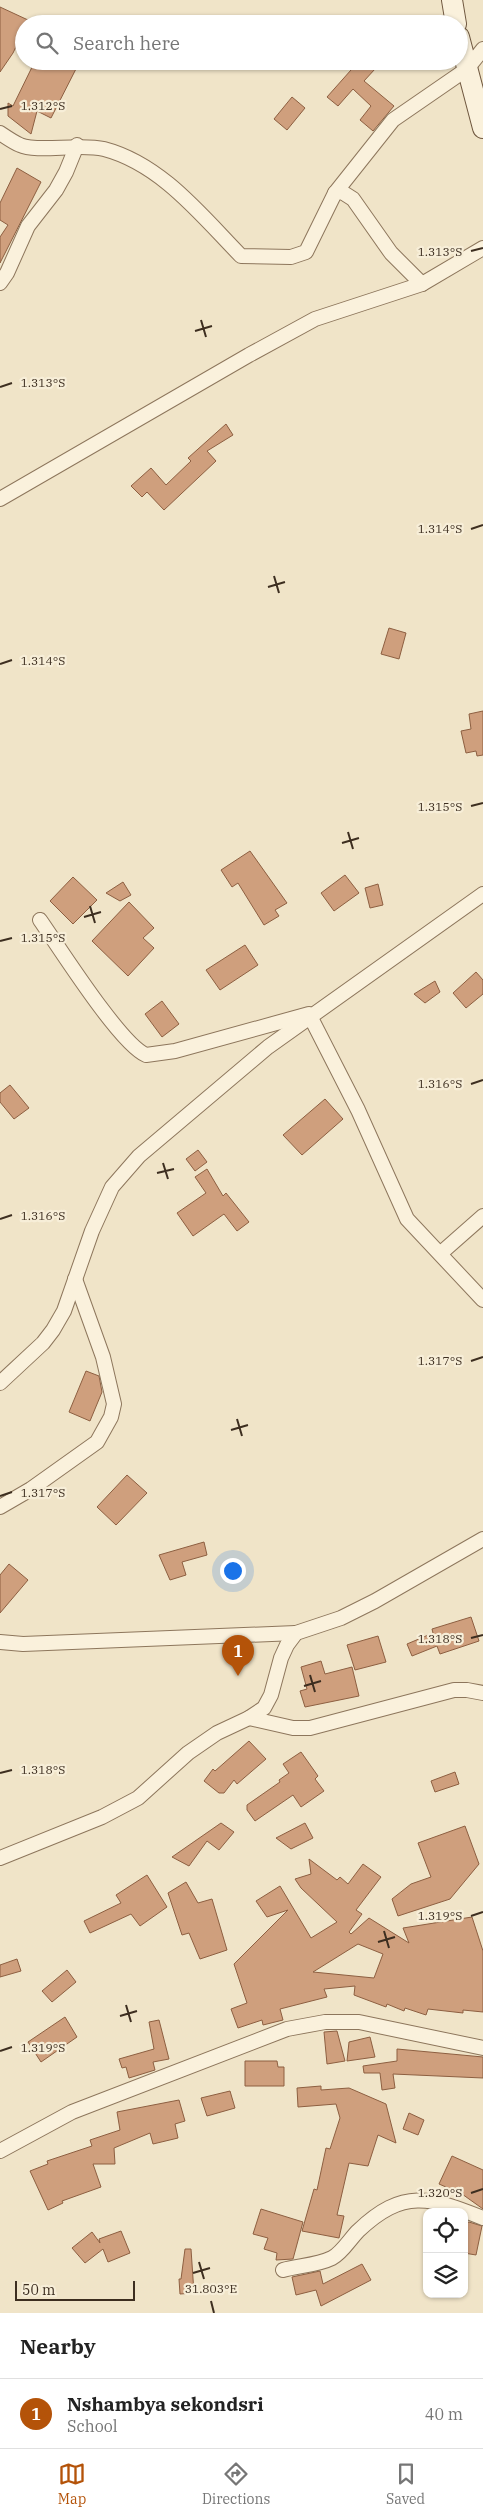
<!DOCTYPE html>
<html lang="en">
<head>
<meta charset="utf-8">
<style>
	:root { --surface:#fff; --page:#f6f6f6; --text:#222; --muted:#767676; --line:#e0e0e0; --accent:#b45309 }
	body { margin:0; font-family:"IBM Plex Serif",serif; background:var(--page); color:var(--text) }
	.controls { position:absolute; right:15px; bottom:15px; display:grid; overflow:hidden; border-radius:10px; box-shadow:0 1px 4px #0004 }
	.controls button { width:45px; height:45px; display:grid; place-items:center; padding:0; border:0; border-bottom:1px solid var(--line); background:var(--surface); color:var(--text); font:25px sans-serif }
	.scale { position:absolute; left:15px; bottom:12px; width:120px; box-sizing:border-box; padding-left:5px; border:2px solid #3d2e20; border-top:0; font-size:14px; line-height:18px; white-space:nowrap; color:#3d2e20; -webkit-text-stroke:4px #f7eed8; paint-order:stroke }
	.you { position:absolute; left:232px; top:1570px; width:18px; height:18px; margin:-12px; border:4px solid #fff; border-radius:50%; background:#1a73e8; box-shadow:0 0 0 8px #1a73e833 }
	.badge { display:grid; place-items:center; width:32px; height:32px; border-radius:50%; background:var(--accent); color:#fff; font-size:16px; font-weight:700 }
	.pin { position:absolute; translate:-50% -41px; filter:drop-shadow(0 1px 2px #0008) }
	.pin::after { content:''; position:absolute; top:26px; width:18px; height:15px; background:inherit; clip-path:polygon(0 0,100% 0,50% 100%) }
	.list { margin:0; padding:0; list-style:none }
	h2 { display:flex; justify-content:space-between; align-items:center; height:65px; margin:0; padding:0 20px; font-size:21px }
	h2 small { font-size:16px; font-weight:400; color:var(--muted) }
	.list li { display:grid; grid-template-columns:32px 1fr auto; gap:15px; align-items:center; box-sizing:border-box; height:70px; padding:0 20px; border-top:1px solid var(--line) }
	.list b { display:block; font-size:19px; white-space:nowrap }
	.list p { margin:0; font-size:16px; white-space:nowrap; color:var(--muted) }
	.list em { font-size:16px; font-style:normal; color:var(--muted) }
	.icon { flex:none; width:28px; height:28px; fill:none; stroke:currentColor; stroke-width:2; stroke-linecap:round; stroke-linejoin:round }
	.map { position:relative; flex:none; width:483px; height:2313px; overflow:hidden }
	.search { position:absolute; background:var(--surface); box-shadow:0 1px 4px #0004; left:15px; right:15px; top:15px; height:55px; display:flex; align-items:center; gap:12px; box-sizing:border-box; padding:0 18px; border-radius:28px; color:var(--muted); font-size:19px }
	.sheet { height:135px; background:var(--surface) }
	nav { display:flex; justify-content:space-around; align-items:center; box-sizing:border-box; height:70px; border-top:1px solid var(--line); background:var(--surface); font-size:14px; color:var(--muted) }
	nav a { display:grid; justify-items:center; gap:2px }
	nav .on { color:var(--accent) }
	.map>svg:first-child { display:block }
</style>
</head>
<body>
<div class="map">
<svg width="483" height="2313" viewBox="0 0 483 2313">
	<rect width="100%" height="100%" fill="#f0e4c8"/>
	<g fill="#cf9f7d" stroke="#8d5f41" fill-rule="evenodd">
		<path d="M0,7L28,20L24,24V30L13,53L0,72Z"/>
		<path d="M35,61H80L51,118L37,111L31,134L8,116V103L13,106Z"/>
		<path d="M359,61H368L375,69L364,81L394,106L373,131L360,120L371,106L353,89L338,106L327,97Z"/>
		<path d="M292,97L305,108L287,130L274,119Z"/>
		<path d="M17,168L41,182L0,263V237L8,225L0,220V203Z"/>
		<path d="M226,424L233,435L207,451L216,461L164,510L147,492L142,497L131,486L151,468L166,485L191,461L188,458Z"/>
		<path d="M389,628L406,633L399,659L381,654Z"/>
		<path d="M483,711V755L477,756L476,751L466,753L461,731L471,729L469,714Z"/>
		<path d="M250,851L287,903L275,910L279,916L264,925L238,883L232,887L221,870Z"/>
		<path d="M345,875L359,893L334,911L321,893Z"/>
		<path d="M73,877L97,900L73,924L50,901Z"/>
		<path d="M123,882L131,895L120,901L106,893Z"/>
		<path d="M378,884L383,905L370,908L365,888Z"/>
		<path d="M129,902L154,928L143,938L154,948L128,976L92,941Z"/>
		<path d="M245,945L258,965L220,990L206,970Z"/>
		<path d="M476,972L483,980V994L466,1008L453,993Z"/>
		<path d="M435,981L440,992L425,1003L414,994Z"/>
		<path d="M162,1001L179,1024L162,1037L145,1014Z"/>
		<path d="M10,1085L29,1108L14,1119L0,1102V1093Z"/>
		<path d="M325,1099L343,1119L302,1155L283,1135Z"/>
		<path d="M198,1150L207,1162L195,1171L186,1159Z"/>
		<path d="M207,1169L223,1196L226,1193L249,1222L237,1231L224,1214L193,1236L177,1213L206,1193L195,1177Z"/>
		<path d="M86,1371L99,1376L102,1392L90,1421L69,1412Z"/>
		<path d="M127,1475L147,1493L116,1525L97,1507Z"/>
		<path d="M204,1542L207,1555L182,1562L186,1575L170,1580L159,1555Z"/>
		<path d="M9,1564L28,1580L0,1613V1575Z"/>
		<path d="M471,1617L479,1641L440,1654L437,1646L412,1656L407,1644L433,1633L432,1629Z"/>
		<path d="M378,1636L386,1662L355,1670L347,1645Z"/>
		<path d="M321,1661L325,1674L352,1667L359,1696L305,1707L300,1691L307,1689L301,1667Z"/>
		<path d="M249,1741L266,1759L237,1784L234,1780L224,1793H219L204,1781L213,1769L215,1771Z"/>
		<path d="M301,1752L318,1776L315,1779L324,1791L301,1807L293,1795L255,1821L247,1810V1805L280,1782L279,1780L289,1773L283,1764Z"/>
		<path d="M455,1772L459,1784L435,1792L431,1781Z"/>
		<path d="M221,1823L234,1832L219,1850L207,1841L189,1866L172,1857Z"/>
		<path d="M305,1823L313,1838L291,1849L276,1838Z"/>
		<path d="M465,1826L479,1864L450,1899L398,1916L392,1899L411,1884L431,1877L418,1843Z"/>
		<path d="M309,1859L337,1880L340,1877L348,1884L363,1864L381,1877L356,1910L362,1914L349,1932L351,1934L369,1918L409,1943L403,1928L472,1917L483,1951V2012L463,2010V2013L428,2009L426,2015L405,2008L404,2011L387,2004L386,2007L354,1995L355,1986L324,1989L327,1997L280,2009L283,2020L263,2025L262,2020L238,2028L231,2009L247,2003L234,1964L288,1910L267,1917L256,1901L280,1886L311,1938L337,1922L301,1888L295,1879L311,1874ZM358,1944L383,1954L374,1978L313,1972Z"/>
		<path d="M147,1875L167,1907L140,1926L131,1914L90,1933L84,1921L121,1903L116,1895Z"/>
		<path d="M186,1882L198,1903L212,1899L227,1950L200,1959L189,1933L182,1935L168,1893Z"/>
		<path d="M17,1959L21,1971L0,1977V1965Z"/>
		<path d="M67,1970L76,1982L52,2002L42,1991Z"/>
		<path d="M65,2017L77,2037L41,2062L28,2042Z"/>
		<path d="M159,2020L169,2059L153,2062L155,2070L129,2078L126,2067L122,2068L119,2059L154,2049L149,2022Z"/>
		<path d="M337,2031L345,2061L327,2064L324,2032Z"/>
		<path d="M370,2037L375,2057L347,2061L349,2042Z"/>
		<path d="M397,2049L483,2057V2078L393,2074L395,2088L382,2090L380,2073H364L363,2066L397,2061Z"/>
		<path d="M245,2061H277L278,2067H284V2086H245Z"/>
		<path d="M321,2086V2090L349,2088L386,2104L396,2143L378,2135L368,2166L349,2163L337,2215L344,2216L339,2238L302,2231L314,2189L317,2190L326,2148L330,2149L340,2118L336,2104L298,2107L297,2088Z"/>
		<path d="M230,2091L235,2108L207,2116L201,2098Z"/>
		<path d="M179,2100L185,2121L175,2124L178,2138L153,2144L150,2133L114,2148L115,2164H93L101,2187L62,2201L63,2203L48,2210L30,2171L48,2164L47,2161L92,2146L90,2140L120,2130L117,2112Z"/>
		<path d="M409,2113L424,2120L418,2135L403,2129Z"/>
		<path d="M452,2156L483,2170V2209L462,2194L439,2184Z"/>
		<path d="M261,2209L303,2222L293,2259L276,2260L277,2253L264,2249L268,2238L253,2234Z"/>
		<path d="M469,2222L482,2226L476,2255L464,2253V2232L466,2223Z"/>
		<path d="M121,2231L130,2253L108,2262L103,2249L85,2263L72,2248L92,2232L100,2243L99,2239Z"/>
		<path d="M185,2249H191L194,2293L180,2294L179,2279H181Z"/>
		<path d="M362,2264L371,2280L321,2306L316,2290L296,2295L292,2277L320,2271L323,2284Z"/>
	</g>
	<g fill="none" stroke-linecap="round" stroke-linejoin="round">
		<defs>
			<g id="street">
				<path d="M0,133C6,137 13,142 20,145C37,153 79,143 104,149C161,164 201,215 241,256L291,257L306,252L335,193L342,192L353,199L391,253L422,284"/>
				<path d="M335,193L393,120L467,69L483,49"/>
				<path d="M0,283L7,273L28,226L56,190L66,172L77,145"/>
				<path d="M0,499L249,355L315,319L422,284L483,248"/>
				<path d="M40,920C59,947 120,1044 146,1055L175,1051L309,1014"/>
				<path d="M310,1016L358,1110L407,1219L483,1300"/>
				<path d="M441,1253L483,1216"/>
				<path d="M0,1383L43,1343L53,1330L64,1311L92,1231L112,1187L139,1156L268,1047L483,894"/>
				<path d="M0,1507L31,1489L97,1442L111,1417L114,1404L103,1357L75,1279"/>
				<path d="M0,1642L23,1644L296,1633"/>
				<path d="M249,1718L293,1728H310L454,1690H467L483,1693"/>
				<path d="M0,1858L102,1817L138,1798L188,1753L217,1733L249,1718L264,1708L271,1695L281,1658L287,1645L296,1633L341,1618L375,1601L483,1539"/>
				<path d="M0,2151L72,2112L287,2029L325,2022H359L483,2048"/>
				<path d="M283,2270C298,2266 318,2265 332,2258C342,2253 350,2239 358,2231C403,2188 430,2197 483,2218"/>
			</g>
			<g id="secondary">
				<path d="M452,0L456,24"/>
				<path d="M459,37L483,128"/>
			</g>
		</defs>
		<use href="#street" stroke="#8d765c" stroke-width="16"/>
		<use href="#secondary" stroke="#6f573f" stroke-width="22"/>
		<use href="#street" stroke="#faf1dc" stroke-width="14"/>
		<use href="#secondary" stroke="#faf1dc" stroke-width="20"/>
	</g>
	<path fill="none" stroke="#3d2e20" stroke-width="2" d="M0,109L12,106M471,251L483,248M201,320L206,337M195,331L212,326M0,387L12,383M471,529L483,525M274,576L279,593M268,587L285,582M0,664L12,660M471,806L483,803M348,832L353,849M342,843L359,838M90,906L95,923M84,917L101,912M0,941L12,938M471,1084L483,1080M163,1163L168,1179M157,1173L174,1169M0,1219L12,1215M471,1361L483,1357M237,1419L242,1436M231,1430L248,1425M0,1496L12,1492M471,1638L483,1635M310,1675L315,1692M304,1686L321,1681M0,1773L12,1770M471,1916L483,1912M384,1931L389,1948M378,1942L395,1937M126,2005L131,2022M120,2016L137,2011M0,2051L12,2047M471,2193L483,2189M199,2262L204,2279M193,2273L210,2268M211,2301L214,2313"/>
	<g font-size="12" text-anchor="middle" fill="#3d2e20" stroke="#f7eed8" stroke-width="4.5" stroke-linejoin="round" paint-order="stroke">
		<text x="43" y="110">1.312°S</text>
		<text x="440" y="256">1.313°S</text>
		<text x="43" y="387">1.313°S</text>
		<text x="440" y="533">1.314°S</text>
		<text x="43" y="665">1.314°S</text>
		<text x="440" y="811">1.315°S</text>
		<text x="43" y="942">1.315°S</text>
		<text x="440" y="1088">1.316°S</text>
		<text x="43" y="1220">1.316°S</text>
		<text x="440" y="1365">1.317°S</text>
		<text x="43" y="1497">1.317°S</text>
		<text x="440" y="1643">1.318°S</text>
		<text x="43" y="1774">1.318°S</text>
		<text x="440" y="1920">1.319°S</text>
		<text x="43" y="2052">1.319°S</text>
		<text x="440" y="2197">1.320°S</text>
		<text x="211" y="2293">31.803°E</text>
	</g>
</svg>
<div class="controls">
<button><svg class="icon" aria-label="locate" viewBox="0 0 24 24"><circle cx="12" cy="12" r="6"/><path d="M12 2v4M12 18v4M2 12h4M18 12h4"/></svg></button>
<button><svg class="icon" aria-label="layers" viewBox="0 0 24 24"><path d="M12 4l9 5-9 5-9-5zM3 14l9 5 9-5"/></svg></button>
</div>
<div class="scale">50 m</div>
<div class="you"></div>
<div class="pin badge" style="left:238px;top:1676px">1</div>
<div class="search"><svg class="icon" aria-label="search" viewBox="0 0 24 24"><circle cx="10" cy="10" r="6"/><path d="M15 15l6 6"/></svg>Search here</div>
</div>
<section class="sheet">
<h2>Nearby<small></small></h2>
<ul class="list">
<li><span class="badge">1</span><div><b>Nshambya sekondsri</b><p>School</p></div><em>40 m</em></li>
</ul>
</section>
<nav>
<a class="on"><svg class="icon" aria-label="map" viewBox="0 0 24 24"><path d="M3 6l6-2 6 2 6-2v14l-6 2-6-2-6 2zM9 4v14M15 6v14"/></svg>Map</a>
<a><svg class="icon" aria-label="directions" viewBox="0 0 24 24"><path d="M12 3l9 9-9 9-9-9zM9 14v-3h6M13 9l2 2-2 2"/></svg>Directions</a>
<a><svg class="icon" aria-label="saved" viewBox="0 0 24 24"><path d="M7 4h10v16l-5-4-5 4z"/></svg>Saved</a>
</nav>
</body>
</html>
